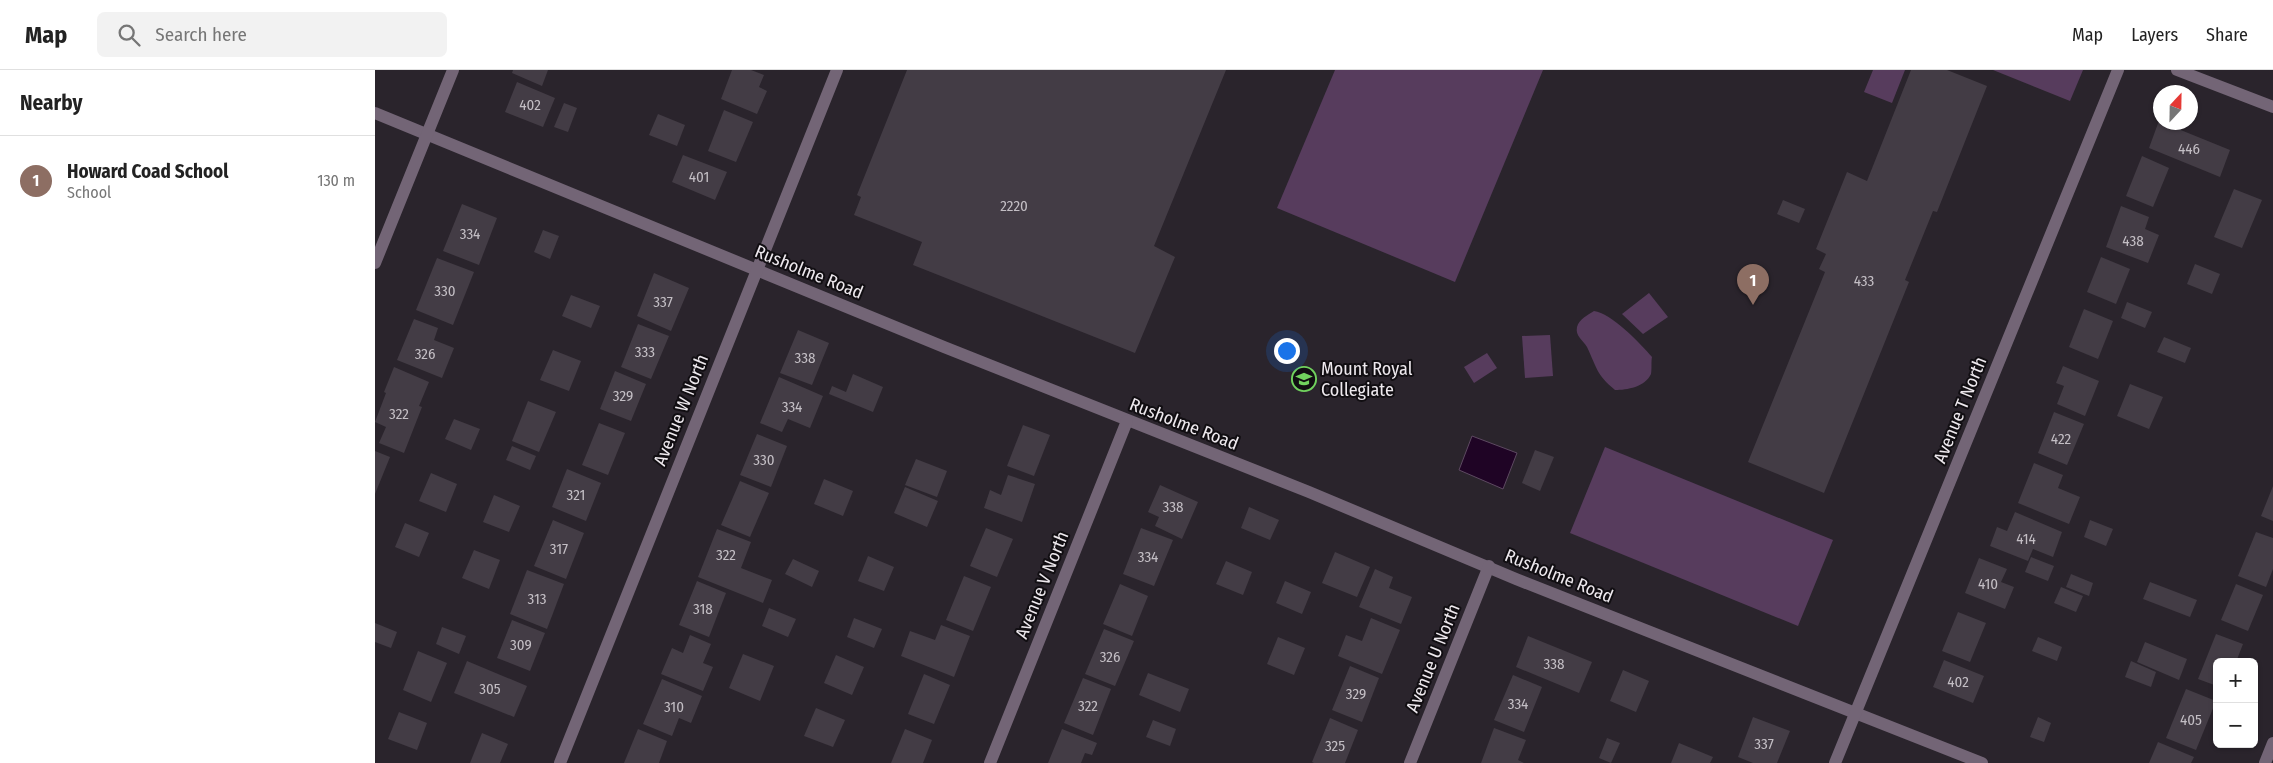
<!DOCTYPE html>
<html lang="en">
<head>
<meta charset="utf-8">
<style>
	:root { --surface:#fff; --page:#f2f2f2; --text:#222; --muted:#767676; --line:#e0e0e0; --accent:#46713d }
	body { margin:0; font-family:"Fira Sans Condensed",sans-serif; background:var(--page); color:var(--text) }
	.controls { position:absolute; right:15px; bottom:15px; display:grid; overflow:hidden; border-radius:8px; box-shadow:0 1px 4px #0004 }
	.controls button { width:45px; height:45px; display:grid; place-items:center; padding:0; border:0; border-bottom:1px solid var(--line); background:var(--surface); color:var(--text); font:25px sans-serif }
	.compass { position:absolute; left:1778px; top:15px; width:45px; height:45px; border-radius:50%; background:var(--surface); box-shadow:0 1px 4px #0004; rotate:22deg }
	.you { position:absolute; left:911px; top:280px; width:18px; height:18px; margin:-12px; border:4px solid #fff; border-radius:50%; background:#1a73e8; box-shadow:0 0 0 8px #1a73e833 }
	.badge { display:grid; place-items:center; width:32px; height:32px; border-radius:50%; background:var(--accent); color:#fff; font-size:16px; font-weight:700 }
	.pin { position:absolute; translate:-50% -41px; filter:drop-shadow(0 1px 2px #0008) }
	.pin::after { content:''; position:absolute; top:26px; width:18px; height:15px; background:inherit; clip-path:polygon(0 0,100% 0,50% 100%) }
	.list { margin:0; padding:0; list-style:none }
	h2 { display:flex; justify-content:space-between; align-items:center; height:65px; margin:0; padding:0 20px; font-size:21px }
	h2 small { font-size:16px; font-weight:400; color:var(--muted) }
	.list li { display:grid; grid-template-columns:32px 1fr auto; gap:15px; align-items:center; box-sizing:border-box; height:90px; padding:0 20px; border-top:1px solid var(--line) }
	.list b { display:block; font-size:19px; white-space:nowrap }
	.list p { margin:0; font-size:16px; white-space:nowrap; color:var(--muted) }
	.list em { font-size:16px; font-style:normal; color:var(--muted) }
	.icon { flex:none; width:28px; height:28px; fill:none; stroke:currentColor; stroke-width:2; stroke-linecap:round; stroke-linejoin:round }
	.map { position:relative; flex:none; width:1898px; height:693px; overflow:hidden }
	header { display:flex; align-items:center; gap:30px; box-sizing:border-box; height:70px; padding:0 25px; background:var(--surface); border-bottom:1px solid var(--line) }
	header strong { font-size:24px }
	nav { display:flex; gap:28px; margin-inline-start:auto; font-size:18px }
	.search { width:350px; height:45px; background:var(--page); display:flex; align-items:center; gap:12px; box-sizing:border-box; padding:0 18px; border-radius:8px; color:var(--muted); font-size:19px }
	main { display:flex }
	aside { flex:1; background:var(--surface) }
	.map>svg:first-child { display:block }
</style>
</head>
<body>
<header>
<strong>Map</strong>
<div class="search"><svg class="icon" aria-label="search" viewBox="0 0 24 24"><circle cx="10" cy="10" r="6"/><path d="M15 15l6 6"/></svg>Search here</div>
<nav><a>Map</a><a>Layers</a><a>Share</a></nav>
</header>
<main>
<aside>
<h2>Nearby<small></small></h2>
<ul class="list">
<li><span class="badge" style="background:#8d6e63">1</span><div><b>Howard Coad School</b><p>School</p></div><em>130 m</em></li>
</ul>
</aside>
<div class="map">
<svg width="1898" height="693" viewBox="0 0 1898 693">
	<rect width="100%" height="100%" fill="#2a242c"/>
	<g fill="#573c5d">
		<path d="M960,0H1168L1080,212L902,138Z"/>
		<path d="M1498,0H1530L1517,33L1489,22Z"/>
		<path d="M1618,0H1708L1695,31Z"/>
		<path d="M1274,223L1293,247L1268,264L1247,244Z"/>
		<path d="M1219,241C1236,243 1265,273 1277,287C1276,291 1277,299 1276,304C1270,317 1252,320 1240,320C1221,304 1222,298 1212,277C1208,270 1200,266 1202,257C1204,249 1213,245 1219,241Z"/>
		<path d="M1175,265L1178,306L1150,308L1147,266Z"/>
		<path d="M1112,283L1122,298L1099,313L1089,297Z"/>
		<path d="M1230,377L1458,470L1423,556L1195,463Z"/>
	</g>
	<path fill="#1f0425" stroke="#5d4961" d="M1097,366L1142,383L1128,419L1084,400Z"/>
	<g fill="#433c45">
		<path d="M138,0H173L167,16L137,3Z"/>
		<path d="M357,0H376L389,5L384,17L392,21L382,44L346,29Z"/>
		<path d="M532,0H851L779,176L800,187L760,283L538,195L547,172L479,145L486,127L482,125Z"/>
		<path d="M1536,0H1572L1612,16L1562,142L1558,141L1530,210L1534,212L1449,423L1373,392L1450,202L1444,199L1451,184L1441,179L1472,102L1492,111Z"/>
		<path d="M142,12L180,28L168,57L130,42Z"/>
		<path d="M189,33L202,38L193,62L179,57Z"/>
		<path d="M349,40L378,52L361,92L333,81Z"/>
		<path d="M283,44L310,55L302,76L274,65Z"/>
		<path d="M1785,48L1786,52L1855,80L1845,107L1774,78Z"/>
		<path d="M308,85L352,102L340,130L297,112Z"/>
		<path d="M1767,86L1794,98L1778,137L1751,126Z"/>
		<path d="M1859,119L1887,130L1867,178L1839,167Z"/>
		<path d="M1408,130L1430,139L1424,153L1402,144Z"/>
		<path d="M87,134L122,148L104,195L68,181Z"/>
		<path d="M1746,136L1774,147L1770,159L1784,165L1773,193L1731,177Z"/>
		<path d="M168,160L184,166L175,189L159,182Z"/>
		<path d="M1726,187L1755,199L1741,234L1712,222Z"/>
		<path d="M62,188L99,202L78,255L41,240Z"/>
		<path d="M1820,194L1845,204L1837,224L1812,214Z"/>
		<path d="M279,203L314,218L296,261L262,246Z"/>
		<path d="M196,225L225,236L216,258L187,246Z"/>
		<path d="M1752,232L1777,242L1770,258L1746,248Z"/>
		<path d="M1709,239L1738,251L1723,289L1694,277Z"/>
		<path d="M39,249L63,258L59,270L79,278L67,308L22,290Z"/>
		<path d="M263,254L294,266L276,309L246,297Z"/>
		<path d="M423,260L454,273L437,315L405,303Z"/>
		<path d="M1789,267L1816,278L1810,293L1782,282Z"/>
		<path d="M178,280L206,291L194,321L165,310Z"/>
		<path d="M1688,296L1724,311L1710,346L1682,334L1689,316L1681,313Z"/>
		<path d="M19,297L54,312L44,336L47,337L29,383L4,373L11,357L0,352L11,323L9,322Z"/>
		<path d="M240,301L271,314L256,351L225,339Z"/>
		<path d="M478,304L508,317L498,342L454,324L457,316L471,322Z"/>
		<path d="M404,307L448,326L435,358L413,349L407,362L385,353Z"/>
		<path d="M1755,314L1788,327L1774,359L1742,346Z"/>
		<path d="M153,331L181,342L164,382L137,371Z"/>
		<path d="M1679,342L1709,354L1692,395L1663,383Z"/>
		<path d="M79,349L105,359L96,380L70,369Z"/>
		<path d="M224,353L250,363L233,405L207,395Z"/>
		<path d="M648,355L675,365L659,406L632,396Z"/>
		<path d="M382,364L412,376L396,417L365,405Z"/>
		<path d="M137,376L161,386L155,400L131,390Z"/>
		<path d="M1160,380L1179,387L1165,421L1147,413Z"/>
		<path d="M0,381L15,387L0,424Z"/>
		<path d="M541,389L572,401L562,427L530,415Z"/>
		<path d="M1659,393L1688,405L1683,418L1705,427L1694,454L1643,433Z"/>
		<path d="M192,399L226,413L211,451L177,437Z"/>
		<path d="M56,403L82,414L71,442L44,431Z"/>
		<path d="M633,405L660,414L647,452L609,438L615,420L626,425Z"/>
		<path d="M449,409L478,421L468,446L439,434Z"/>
		<path d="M365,411L394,423L375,467L346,455Z"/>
		<path d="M785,415L823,432L807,469L780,456L784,447L773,442Z"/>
		<path d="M1898,416V451L1886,446Z"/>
		<path d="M530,417L563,431L552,457L519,443Z"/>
		<path d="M119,425L145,436L134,462L108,452Z"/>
		<path d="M874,437L904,450L895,470L866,458Z"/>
		<path d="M1640,442L1687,462L1678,487L1658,479L1653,491L1615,476L1622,457L1632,461Z"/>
		<path d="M178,450L209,463L191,509L159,496Z"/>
		<path d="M1715,450L1738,459L1731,476L1709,467Z"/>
		<path d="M30,453L54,463L44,487L20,477Z"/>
		<path d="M611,458L638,469L622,507L595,496Z"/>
		<path d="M766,458L798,470L779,516L748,504Z"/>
		<path d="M342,459L376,472L366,498L397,510L388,533L323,507Z"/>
		<path d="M1881,462L1898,468V499L1891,517L1863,506Z"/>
		<path d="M99,480L125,490L114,519L87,508Z"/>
		<path d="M960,482L995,497L982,527L947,513Z"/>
		<path d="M493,486L519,497L509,521L483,511Z"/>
		<path d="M1656,487L1679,496L1673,511L1650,502Z"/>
		<path d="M1604,488L1632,499L1626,512L1639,517L1630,539L1590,523Z"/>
		<path d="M418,489L444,501L437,517L410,504Z"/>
		<path d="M851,491L877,502L868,525L841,514Z"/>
		<path d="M1000,499L1018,507L1014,518L1037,527L1026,554L984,537Z"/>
		<path d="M152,500L189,514L172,559L135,544Z"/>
		<path d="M1696,504L1718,513L1714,526L1691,517Z"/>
		<path d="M589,506L616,517L598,561L571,550Z"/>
		<path d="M322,511L351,523L334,567L304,555Z"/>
		<path d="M910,511L936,522L927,544L901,533Z"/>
		<path d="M1775,512L1822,530L1815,547L1768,529Z"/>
		<path d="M745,514L773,526L757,566L728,554Z"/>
		<path d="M1861,514L1888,525L1873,561L1846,550Z"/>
		<path d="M1686,517L1708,526L1701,542L1679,533Z"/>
		<path d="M394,538L421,549L413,567L387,556Z"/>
		<path d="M1583,542L1611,553L1595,592L1567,581Z"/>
		<path d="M479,548L507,559L499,578L472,567Z"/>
		<path d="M996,548L1025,560L1007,604L963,586L971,565L987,571Z"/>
		<path d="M137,550L170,563L155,601L122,588Z"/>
		<path d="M0,553L22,562L16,578L0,572Z"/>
		<path d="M566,555L595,566L579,607L526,586L535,561L560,570Z"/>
		<path d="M67,557L91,566L84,584L61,574Z"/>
		<path d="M729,559L759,571L740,616L710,604Z"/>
		<path d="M1841,564L1868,574L1861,592H1842V616L1823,609Z"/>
		<path d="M315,565L336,574L328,593L338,597L328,621L286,604L297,578L308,583Z"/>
		<path d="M1153,566L1217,592L1204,623L1141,597Z"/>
		<path d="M903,567L930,578L919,605L892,594Z"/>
		<path d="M1663,567L1687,577L1682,591L1657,581Z"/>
		<path d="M1770,572L1812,589L1804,610L1762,592Z"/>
		<path d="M43,581L72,593L56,632L28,620Z"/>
		<path d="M368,584L399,596L385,631L354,618Z"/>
		<path d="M461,585L489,597L477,625L449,613Z"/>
		<path d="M1569,590L1609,606L1598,633L1558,617Z"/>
		<path d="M92,591L152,616L139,647L79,623Z"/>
		<path d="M1756,591L1781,602L1776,617L1750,607Z"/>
		<path d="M975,596L1004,608L987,652L957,640Z"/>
		<path d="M1248,600L1274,611L1261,642L1235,631Z"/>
		<path d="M773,603L814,619L805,642L764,625Z"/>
		<path d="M549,604L575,615L559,654L533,644Z"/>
		<path d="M1138,605L1167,617L1149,662L1119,650Z"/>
		<path d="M708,608L736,619L718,665L689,653Z"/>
		<path d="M287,609L327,626L316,653L304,648L297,666L268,654Z"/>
		<path d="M1811,619L1841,631L1821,680L1791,668Z"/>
		<path d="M441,638L470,650L458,677L429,666Z"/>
		<path d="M24,642L52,653L42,680L13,669Z"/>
		<path d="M1378,647L1415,661L1402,693H1378L1363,687Z"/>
		<path d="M1663,647L1676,653L1669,672L1655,667Z"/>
		<path d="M955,648L983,660L970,693H939L937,692Z"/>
		<path d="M778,650L801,659L795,676L771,667Z"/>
		<path d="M1119,658L1151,670L1143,690L1149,693H1106Z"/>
		<path d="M263,659L292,671L284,693H249Z"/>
		<path d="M530,659L557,670L548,693H516Z"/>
		<path d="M687,659L722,673L717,685L710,683L706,693H673Z"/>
		<path d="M107,663L133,674L125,693H95Z"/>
		<path d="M1232,668L1245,673L1236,693L1224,688Z"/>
		<path d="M1783,672L1819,687L1816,693H1774Z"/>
		<path d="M1304,673L1338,687L1335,693H1296Z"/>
	</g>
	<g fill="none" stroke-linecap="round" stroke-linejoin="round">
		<g stroke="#736576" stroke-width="12">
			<path d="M1802,0L1898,37"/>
			<path d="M0,43L569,277L934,422L1141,509L1607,693"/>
			<path d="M0,193L78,0"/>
			<path d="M185,693L462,0"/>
			<path d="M615,693L752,351"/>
			<path d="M1035,693L1114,496"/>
			<path d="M1460,693L1743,0"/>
			<path d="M1890,693L1898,673"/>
		</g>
	</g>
	<defs>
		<symbol id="school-ring" viewBox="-11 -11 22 22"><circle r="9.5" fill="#110e12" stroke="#71d25e" stroke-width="1.5"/><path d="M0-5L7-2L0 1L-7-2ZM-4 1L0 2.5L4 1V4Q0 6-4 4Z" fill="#71d25e"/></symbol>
	</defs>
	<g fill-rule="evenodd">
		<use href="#school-ring" x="915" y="295" width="28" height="28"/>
	</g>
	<g text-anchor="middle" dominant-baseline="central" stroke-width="4" stroke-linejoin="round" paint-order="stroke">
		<g font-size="15" fill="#c3bec4">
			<text x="155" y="35">402</text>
			<text x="1814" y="79">446</text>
			<text x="324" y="107">401</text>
			<text x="639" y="136">2220</text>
			<text x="95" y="164">334</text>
			<text x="1758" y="171">438</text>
			<text x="1489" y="211">433</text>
			<text x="70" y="221">330</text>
			<text x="288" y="232">337</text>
			<text x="270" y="282">333</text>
			<text x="50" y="284">326</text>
			<text x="430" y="288">338</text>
			<text x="248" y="326">329</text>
			<text x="417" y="337">334</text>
			<text x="24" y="344">322</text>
			<text x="1686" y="369">422</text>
			<text x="389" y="390">330</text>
			<text x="201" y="425">321</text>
			<text x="798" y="437">338</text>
			<text x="1651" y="469">414</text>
			<text x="184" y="479">317</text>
			<text x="351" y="485">322</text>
			<text x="773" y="487">334</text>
			<text x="1613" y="514">410</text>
			<text x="162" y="529">313</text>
			<text x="328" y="539">318</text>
			<text x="146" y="575">309</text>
			<text x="735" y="587">326</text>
			<text x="1179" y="594">338</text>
			<text x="1583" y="612">402</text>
			<text x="115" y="619">305</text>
			<text x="981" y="624">329</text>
			<text x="1143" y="634">334</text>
			<text x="713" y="636">322</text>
			<text x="299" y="637">310</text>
			<text x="1816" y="650">405</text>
			<text x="1389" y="674">337</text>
			<text x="960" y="676">325</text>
		</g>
		<g font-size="18" fill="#eee9ee" stroke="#110e12">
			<text transform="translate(434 202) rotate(22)">Rusholme Road</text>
			<text transform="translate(306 340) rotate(-68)">Avenue W North</text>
			<text transform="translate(1585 340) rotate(-68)">Avenue T North</text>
			<text transform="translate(809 354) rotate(21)">Rusholme Road</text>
			<text transform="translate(1184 506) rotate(22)">Rusholme Road</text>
			<text transform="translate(667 515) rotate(-68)">Avenue V North</text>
			<text transform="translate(1058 588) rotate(-68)">Avenue U North</text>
		</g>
		<g font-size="18" fill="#eee9ee" stroke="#110e12" text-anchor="start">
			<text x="946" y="299">Mount Royal<tspan x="946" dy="21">Collegiate</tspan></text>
		</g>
	</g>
</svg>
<div class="controls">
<button>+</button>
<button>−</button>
</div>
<svg class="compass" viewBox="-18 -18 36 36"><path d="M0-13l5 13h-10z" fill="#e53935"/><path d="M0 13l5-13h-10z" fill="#767676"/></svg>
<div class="you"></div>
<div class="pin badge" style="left:1378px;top:235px;background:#8d6e63">1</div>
</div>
</main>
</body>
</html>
